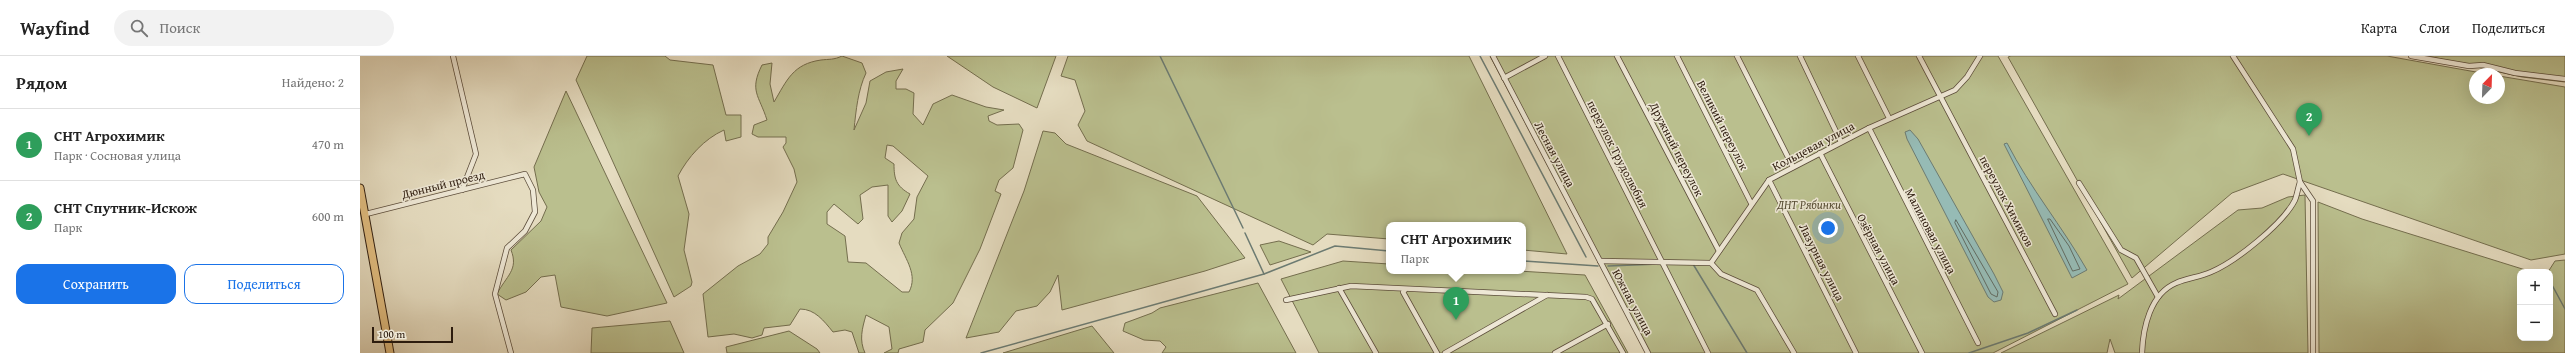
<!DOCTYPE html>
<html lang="ru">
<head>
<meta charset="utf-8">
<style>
	:root { --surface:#fff; --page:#f2f2f2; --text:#222; --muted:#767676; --line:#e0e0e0; --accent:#1a73e8 }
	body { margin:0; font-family:"Gentium Book Plus",serif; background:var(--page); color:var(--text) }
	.controls { position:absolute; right:12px; bottom:12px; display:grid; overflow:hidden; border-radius:8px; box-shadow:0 4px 16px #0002 }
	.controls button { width:36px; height:36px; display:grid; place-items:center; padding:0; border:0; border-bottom:1px solid var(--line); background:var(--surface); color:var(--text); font:20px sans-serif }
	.compass { position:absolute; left:2109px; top:12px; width:36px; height:36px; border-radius:50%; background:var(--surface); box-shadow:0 4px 16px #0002; rotate:23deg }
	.scale { position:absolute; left:12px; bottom:10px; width:81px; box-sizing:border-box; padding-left:4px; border:2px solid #2d1c0e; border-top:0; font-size:11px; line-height:14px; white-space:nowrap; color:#2d1c0e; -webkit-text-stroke:3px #eee8d6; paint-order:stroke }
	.you { position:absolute; left:1468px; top:172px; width:14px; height:14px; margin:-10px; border:3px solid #fff; border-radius:50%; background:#1a73e8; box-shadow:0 0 0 6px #1a73e833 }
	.badge { display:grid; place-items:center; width:26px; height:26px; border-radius:50%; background:var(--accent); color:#fff; font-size:13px; font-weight:700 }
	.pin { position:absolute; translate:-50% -33px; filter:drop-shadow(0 1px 2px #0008) }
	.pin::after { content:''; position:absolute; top:21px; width:14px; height:12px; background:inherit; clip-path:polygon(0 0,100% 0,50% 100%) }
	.popup { position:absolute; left:1026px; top:166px; width:140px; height:52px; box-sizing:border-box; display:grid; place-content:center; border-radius:8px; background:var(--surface); filter:drop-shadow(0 1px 3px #0005); font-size:13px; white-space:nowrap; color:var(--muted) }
	.popup b { font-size:15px; color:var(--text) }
	.popup::after { content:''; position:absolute; left:50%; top:100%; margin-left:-8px; border:8px solid transparent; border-top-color:var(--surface) }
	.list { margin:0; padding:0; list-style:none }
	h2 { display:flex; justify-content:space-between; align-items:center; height:52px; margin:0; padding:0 16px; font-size:17px }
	h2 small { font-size:13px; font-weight:400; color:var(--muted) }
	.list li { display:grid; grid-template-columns:26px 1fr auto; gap:12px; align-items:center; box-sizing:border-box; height:72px; padding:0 16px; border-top:1px solid var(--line) }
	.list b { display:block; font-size:15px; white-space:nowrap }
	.list p { margin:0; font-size:13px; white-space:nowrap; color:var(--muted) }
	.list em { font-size:13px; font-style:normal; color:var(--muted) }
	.actions { display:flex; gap:8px; padding:12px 16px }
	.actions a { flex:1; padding:9px 0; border:1px solid var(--accent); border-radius:12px; text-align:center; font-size:14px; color:var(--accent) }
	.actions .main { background:var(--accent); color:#fff }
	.icon { flex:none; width:22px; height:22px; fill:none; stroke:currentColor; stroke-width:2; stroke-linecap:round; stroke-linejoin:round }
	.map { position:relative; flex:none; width:2205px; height:297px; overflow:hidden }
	header { display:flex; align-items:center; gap:24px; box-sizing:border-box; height:56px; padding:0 20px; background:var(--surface); border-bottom:1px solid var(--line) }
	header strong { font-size:19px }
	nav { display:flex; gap:22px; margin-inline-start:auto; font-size:14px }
	.search { width:280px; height:36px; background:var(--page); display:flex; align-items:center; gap:10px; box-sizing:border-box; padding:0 14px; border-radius:22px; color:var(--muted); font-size:15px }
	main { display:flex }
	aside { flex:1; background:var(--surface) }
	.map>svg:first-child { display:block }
</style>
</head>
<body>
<header>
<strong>Wayfind</strong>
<div class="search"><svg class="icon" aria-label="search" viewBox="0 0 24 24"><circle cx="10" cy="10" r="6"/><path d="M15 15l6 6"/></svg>Поиск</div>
<nav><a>Карта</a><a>Слои</a><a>Поделиться</a></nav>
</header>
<main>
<aside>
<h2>Рядом<small>Найдено: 2</small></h2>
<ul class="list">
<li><span class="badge" style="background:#2e9e5b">1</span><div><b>СНТ Агрохимик</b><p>Парк · Сосновая улица</p></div><em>470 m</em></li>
<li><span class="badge" style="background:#2e9e5b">2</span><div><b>СНТ Спутник-Искож</b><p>Парк</p></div><em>600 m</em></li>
</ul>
<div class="actions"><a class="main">Сохранить</a><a>Поделиться</a></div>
</aside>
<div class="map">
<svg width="2205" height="297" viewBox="0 0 2205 297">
	<rect width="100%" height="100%" fill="#e5dcc0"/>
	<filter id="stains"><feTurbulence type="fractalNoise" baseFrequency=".005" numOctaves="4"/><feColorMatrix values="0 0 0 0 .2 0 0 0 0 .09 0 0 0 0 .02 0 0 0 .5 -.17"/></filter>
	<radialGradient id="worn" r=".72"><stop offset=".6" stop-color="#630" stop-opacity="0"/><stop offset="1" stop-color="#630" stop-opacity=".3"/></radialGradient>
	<g fill="#babf8e" stroke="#746e4e" fill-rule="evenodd">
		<path d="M227,0H305L310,4L353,9L366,59H381V81L366,85L364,74C344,83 328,101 318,120L329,158L324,194L332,226L331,230L314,241L216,24Z"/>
		<path d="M482,0L502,7L506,17C498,34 496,54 494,74L506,47L510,25L526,16L543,13L536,25V33H546L554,37L553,58L563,69L573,48L592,39L626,51L644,54L628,60L629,65L637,69L659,68L663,74L653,112L639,124L635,135L641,138L620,193L593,247L565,274L563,286L539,293L538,297H524L532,293L529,271L506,259C502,273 499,284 505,297H499L492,276L485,274L473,276C464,265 455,253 440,253L430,269L404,272L402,279L392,282L374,278L348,281L343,238L378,210L400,198L408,188V181L423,156L437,126L434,113L423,91L426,87V81H398L392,78L394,69L407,64C399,39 389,35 402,9L412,7L410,28L414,46C427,24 433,8 461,4C469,3 474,4 482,0ZM527,89L533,90L568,120L557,141L554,163L542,177L539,187C546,204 558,219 549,236H542L506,207L488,206L485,180L467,168V156L474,148L498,168L503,163L500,139L512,131L528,129V160L532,166L542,155L550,138C536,130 534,123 534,108L525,102Z"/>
		<path d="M587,0H696L677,52L633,31Z"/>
		<path d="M708,0H1109L1207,198L1163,194V169H1029V183L967,178L953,189L727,85L718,69L725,55L715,24L701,20Z"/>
		<path d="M1130,0H1638L1768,228L1633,297H1287Z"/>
		<path d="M1651,0H2027L2127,18H2115V42H2139V20L2205,31V198L2171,204L1923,118L1872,137L1772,222L1648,1Z"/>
		<path d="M2067,0H2205V26L2162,21Z"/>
		<path d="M206,35L307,247L247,260L201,251L195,219L181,221L166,236L146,244L137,238C146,220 159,214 151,194L181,165L187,151L179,136L174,111Z"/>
		<path d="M683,75L695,77L706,88L837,140L885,202L845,215L702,254L698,219L690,236L677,250L656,255L639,276L606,282L664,135Z"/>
		<path d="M1945,139L1948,297H1755L1750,283L1747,297H1641L1759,239L1758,243L1878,154L1902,152L1928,141Z"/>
		<path d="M1958,146L2002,163L2172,216H2160V282H2190V216H2188L2195,205L2205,204V297H1959Z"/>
		<path d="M919,185L951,196L910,209L900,189Z"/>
		<path d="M983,205L1029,208V215H1158L1225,219L1268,297H959L921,223Z"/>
		<path d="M898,227L936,297H802L806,291L800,285L784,284L763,275L765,267L792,257L800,252Z"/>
		<path d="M310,265L324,297H231L232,272Z"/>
		<path d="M732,270L754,297H643Z"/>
		<path d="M429,275L457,293L460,297H367L366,291Z"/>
	</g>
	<g fill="#96bbb5" stroke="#6c7b72">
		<path d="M1550,74L1558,83L1634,218L1643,236L1641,244L1634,246L1628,241L1547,83L1545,76Z"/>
		<path d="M1647,87C1670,132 1702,170 1727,214L1712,222L1644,88Z"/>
	</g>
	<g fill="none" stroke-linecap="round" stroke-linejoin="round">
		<g stroke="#626c62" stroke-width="1">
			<path d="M1688,163H1690L1709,190L1720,213L1713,215Z"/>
			<path d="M1596,164L1638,236L1637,241L1631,238L1595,167Z"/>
		</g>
		<g stroke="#6c7b72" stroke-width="1.5">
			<path d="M800,0L883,172"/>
			<path d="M1120,0L1226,201"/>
			<path d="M885,177L904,218"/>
			<path d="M1163,205L1238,210"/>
			<path d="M1333,208L1387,297"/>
			<path d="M1248,210L1299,208"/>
			<path d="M2192,229L2205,253"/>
			<path d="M621,297L904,218L975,190L1029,195"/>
			<path d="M1609,297L1668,277L1717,254"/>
		</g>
		<defs>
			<g id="minor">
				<path d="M93,0L116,98L102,134"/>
				<path d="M1133,0L1288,297"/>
				<path d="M1198,0L1348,297"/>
				<path d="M1257,0L1359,195"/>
				<path d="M1317,0L1391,147"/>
				<path d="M1377,0L1433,111"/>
				<path d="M1440,0L1481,86"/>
				<path d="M1498,0L1529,62"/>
				<path d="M1559,0L1695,258"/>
				<path d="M1873,0L1933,93L1940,126L1953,145V297"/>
				<path d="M2051,0L2109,10L2123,9L2155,17L2205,23"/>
				<path d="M1144,22L1185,0"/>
				<path d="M1509,72L1618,287"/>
				<path d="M1460,97L1562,297"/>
				<path d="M1409,124L1496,297"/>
				<path d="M1719,127L1761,194L1776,202L1798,241"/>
				<path d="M6,158L165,118L173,134L175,156L165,175L147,192L135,238L151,297"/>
				<path d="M1240,205L1351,207L1409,124L1509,72L1595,34L1607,21L1620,0"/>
				<path d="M1351,207L1361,218L1397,234L1434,297"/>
				<path d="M979,232L1016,297"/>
				<path d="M1045,234L1043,236L1077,297"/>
				<path d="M926,244L991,230L1226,241L1232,243L1263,297"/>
				<path d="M1085,297L1187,239"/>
				<path d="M1195,297L1248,268"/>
				<path d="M1782,297C1783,272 1790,238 1816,227C1827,222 1840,221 1851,216C1875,206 1923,168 1935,144C1937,139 1938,132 1940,126"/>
			</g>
			<path id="primary" d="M0,132L30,297"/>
		</defs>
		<use href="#minor" stroke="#5b4c3a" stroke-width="6"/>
		<use href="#primary" stroke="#2d1c0e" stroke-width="9"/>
		<use href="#minor" stroke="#eee8d6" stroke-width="4.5"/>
		<use href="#primary" stroke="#e2be80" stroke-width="7"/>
	</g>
	<g text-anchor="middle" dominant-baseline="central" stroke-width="3" stroke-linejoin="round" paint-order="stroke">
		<g font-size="12" fill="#2d1c0e" stroke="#eee8d6">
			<text transform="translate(1363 69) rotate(63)">Великий переулок</text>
			<text transform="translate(1453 90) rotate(-28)">Кольцевая улица</text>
			<text transform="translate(1317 93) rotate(63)">Дружный переулок</text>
			<text transform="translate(1195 98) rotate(62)">Лесная улица</text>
			<text transform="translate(1258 98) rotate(63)">переулок Трудолюбия</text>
			<text transform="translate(83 128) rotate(-14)">Дюнный проезд</text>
			<text transform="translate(1647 145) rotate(62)">переулок Химиков</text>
			<text transform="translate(1571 175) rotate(62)">Малиновая улица</text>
			<text transform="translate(1519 193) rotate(62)">Озёрная улица</text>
			<text transform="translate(1462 206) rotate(63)">Лазурная улица</text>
			<text transform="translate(1273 246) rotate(62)">Южная улица</text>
		</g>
		<g font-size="12" font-style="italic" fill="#574d34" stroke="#eee8d6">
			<text x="1449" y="148">ДНТ Рябинки</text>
		</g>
	</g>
	<rect width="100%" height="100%" filter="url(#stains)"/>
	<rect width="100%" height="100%" fill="url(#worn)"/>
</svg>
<div class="controls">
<button>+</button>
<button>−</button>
</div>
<svg class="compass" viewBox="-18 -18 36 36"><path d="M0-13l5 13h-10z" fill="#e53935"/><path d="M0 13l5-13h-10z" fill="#767676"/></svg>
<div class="scale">100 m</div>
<div class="you"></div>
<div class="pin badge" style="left:1096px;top:264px;background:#2e9e5b">1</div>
<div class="popup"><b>СНТ Агрохимик</b>Парк</div>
<div class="pin badge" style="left:1949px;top:80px;background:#2e9e5b">2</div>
</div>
</main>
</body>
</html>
